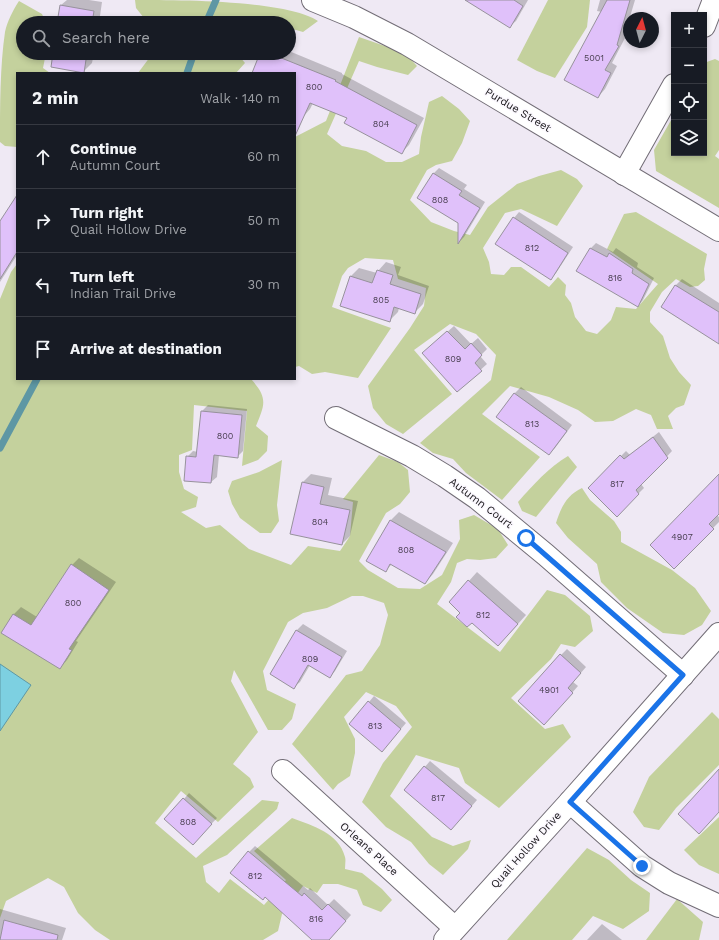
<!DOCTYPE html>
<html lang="en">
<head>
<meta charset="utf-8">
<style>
	:root { --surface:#171b24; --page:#242831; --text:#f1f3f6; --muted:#9ea1a6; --line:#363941 }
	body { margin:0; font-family:"Work Sans",sans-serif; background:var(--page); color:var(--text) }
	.controls { position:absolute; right:12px; top:12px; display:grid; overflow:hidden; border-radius:0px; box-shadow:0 2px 6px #0003 }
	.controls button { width:36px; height:36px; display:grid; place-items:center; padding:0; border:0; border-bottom:1px solid var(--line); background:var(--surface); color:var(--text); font:20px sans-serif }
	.compass { position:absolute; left:623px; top:12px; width:36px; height:36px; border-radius:50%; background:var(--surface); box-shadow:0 2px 6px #0003; rotate:6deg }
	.stop { position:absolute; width:12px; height:12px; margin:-9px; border:3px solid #1a73e8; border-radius:50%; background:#fff }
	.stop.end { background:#1a73e8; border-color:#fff; box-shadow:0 1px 4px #0008 }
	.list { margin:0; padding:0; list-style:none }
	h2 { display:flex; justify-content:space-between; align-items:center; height:52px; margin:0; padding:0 16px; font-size:17px }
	h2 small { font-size:13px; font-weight:400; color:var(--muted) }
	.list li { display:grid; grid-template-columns:26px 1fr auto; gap:12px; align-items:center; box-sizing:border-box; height:64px; padding:0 16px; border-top:1px solid var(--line) }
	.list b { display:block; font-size:15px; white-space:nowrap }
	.list p { margin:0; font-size:13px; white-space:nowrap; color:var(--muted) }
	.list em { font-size:13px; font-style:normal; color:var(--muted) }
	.icon { flex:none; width:22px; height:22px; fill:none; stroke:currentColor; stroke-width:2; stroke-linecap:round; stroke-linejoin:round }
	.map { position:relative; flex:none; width:719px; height:940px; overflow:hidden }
	.search { position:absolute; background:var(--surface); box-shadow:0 2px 6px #0003; left:16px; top:16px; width:280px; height:44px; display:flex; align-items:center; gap:10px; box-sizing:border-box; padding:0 14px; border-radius:22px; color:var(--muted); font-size:15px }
	.panel { position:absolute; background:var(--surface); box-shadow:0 2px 6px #0003; left:16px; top:72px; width:280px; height:308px; border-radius:0px }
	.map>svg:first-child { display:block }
</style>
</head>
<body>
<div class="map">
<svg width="719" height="940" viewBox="0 0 719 940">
	<rect width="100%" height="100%" fill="#efe9f4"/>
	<g fill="#c4d19d">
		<path d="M135,0C178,0 287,0 318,21L303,32L289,28V23H271L251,17L248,23H148L136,8Z"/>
		<path d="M548,0H590L587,27L555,78L537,71L517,60Z"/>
		<path d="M19,1L42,14L46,23H23V53H46L43,68L50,73H17V147L5,146L0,142C0,107 0,66 5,32C7,22 13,10 19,1Z"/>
		<path d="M359,37L405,53L417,66L408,75L377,67L359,61L327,134L342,146L366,151L386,162H402L419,154L421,137L429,102L442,96L459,109L470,121L462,143L452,161L436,165L427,170L410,200L431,222L454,231L470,235L488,207L517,184L539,176L561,170L577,179L583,186L557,226L521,209L505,213L483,248L489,262L491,274L504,275L511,267H521L549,287L558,277L566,285L565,295L571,303L575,317L586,331L597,334L611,320L616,307L636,309L658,284L607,249L624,214L636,212L707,254L704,269L705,280L698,286L690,287L676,279L662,292L650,312V322L663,336L670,358L679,372L691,385L684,405L676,408L668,416L673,429H657L651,415L636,409L613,421L595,422L578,410L549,397L510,386L482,414L540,457L502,500L466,473L453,459L433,453L420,443L491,380L496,355L476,334L450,324L414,350L452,394L403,434L386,424L373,408L368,386L410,328L424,306L426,288L398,279L393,260L365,258L348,268L342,276L332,307L391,328L358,378L325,372L312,374L299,366L295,367V137L326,121Z"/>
		<path d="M153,53H236L235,55L240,57L245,63L236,73H138Z"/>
		<path d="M715,59L719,61V150L715,156L719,159V208L656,171L654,150L674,115V153H704V63Z"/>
		<path d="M17,264V379H251C268,398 265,404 256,426L268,436L267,451L258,460L242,466L247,411L194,405L192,450L179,455V472L184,489L198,497L196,507L181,512L206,528L220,525L249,549L291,565L308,546L340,551L350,536L353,502L343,499L379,455L398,462L408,470L410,492L400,504L386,513L359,561L368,570L398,588L420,589L442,575L460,539L459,520L474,515L498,529L508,545L496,558L480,560L467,559L457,563L451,582L437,604L500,652L547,590L565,595L590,616L593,631L575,647L561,644L551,659L511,698L545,729L563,724L571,737L499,808L465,783L459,768L416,755L390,796L432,837L453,846L471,840L468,849L443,875L429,864L411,842L386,827L362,802L383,763L412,727L396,706L366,692L344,717L355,739V753L350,776L338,784L333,790L292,744L346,675L362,671L380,645L388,615L384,603L363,596H352L327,608L303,613L288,622L263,671L267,690L296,704L292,719L282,730H268L234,670L231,681L258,732L233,764L250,778L254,787L218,822L181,791L155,823L196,858L262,800L279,802L277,809L227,855L203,866L206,882L219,893L230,879L264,905L286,880L254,851L292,818C313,826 339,833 345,857C346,860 345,865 345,869L362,873L382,889L392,900L381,912L363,905L357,890L338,884H323L317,893L303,886L282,914L278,931L263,940H110L95,930L78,913L64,887L48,878L6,901L0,918V299L11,272Z"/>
		<path d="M568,456L577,467L536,517L522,511L518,502C533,485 549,467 568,456Z"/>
		<path d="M282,460L277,505L279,521L271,533H260L240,518L232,504L228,491L232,481L259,472Z"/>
		<path d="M582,488L590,500L614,521L621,532V542L672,570L695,588L711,611L702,625L684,635L663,633L627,608L601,582L597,564L568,538L556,523C561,507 567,495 582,488Z"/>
		<path d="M712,712L719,719V765L676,808L659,830L644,827L633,812L649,777Z"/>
		<path d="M719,817V874L699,865L684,850Z"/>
		<path d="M587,848L609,860L631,880L650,893L649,911L623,929L593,916L572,940H507Z"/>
		<path d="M677,899L703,922L699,940H646Z"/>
	</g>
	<path fill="#7dd0e1" stroke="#5e97a4" d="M0,664L31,685L0,731Z"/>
	<g fill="#0003">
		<path d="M67,0H89L102,2L99,23H54L59,19L61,5Z"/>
		<path d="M467,0H528L516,21L510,26Z"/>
		<path d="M600,0H635L624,37L625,38L612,63L617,66L605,89L598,97L602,12L597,11Z"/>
		<path d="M289,51L342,73V74L424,118L409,145L402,152L348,118L313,103L310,109L303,117L295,113V73H253L262,53H289Z"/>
		<path d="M54,53H94L92,63L84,71Z"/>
		<path d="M439,168L467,185L464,189L485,202L464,237L459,242V222L433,174Z"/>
		<path d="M17,197V255L0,282V223Z"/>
		<path d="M519,212L573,247L556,273L551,278L514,218Z"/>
		<path d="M596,243L613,252L616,248L638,263L637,267L654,278L643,300L638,306L578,271L591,248Z"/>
		<path d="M386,262L401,267L398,275L429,286L423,304L414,313L399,308L398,312L389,321L351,276L359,268L377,273L378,271Z"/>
		<path d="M682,279L719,303V343L662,307L676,285Z"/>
		<path d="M454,326L471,344L478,338L487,349L480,356L487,364L457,391L429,348Z"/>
		<path d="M521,387L572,425L555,448L549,454L498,417L515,393Z"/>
		<path d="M208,405L247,409L243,451L237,457L219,455L217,477L211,482L187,457L193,451L198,452L202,411Z"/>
		<path d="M659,432L672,451L641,484L644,488L617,515L589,488L626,451L630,455Z"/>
		<path d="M311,474L332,478L328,495L358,501L350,536L342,544L303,482Z"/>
		<path d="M719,476V513L717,515L719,517V522L674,567Z"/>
		<path d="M399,512L453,543L433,574L425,583L392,564L385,571L368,560L391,520Z"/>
		<path d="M79,558L116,582L76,641L78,642L67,660L60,668L2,632L14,614L21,607L37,617L72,565Z"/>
		<path d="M477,572L526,615L507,636L472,621L450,602Z"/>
		<path d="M303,624L347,651L335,671L330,677L310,665L300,682L294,687L272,674L297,630Z"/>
		<path d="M567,649L586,667L573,682L578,686L550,718L561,655Z"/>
		<path d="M374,696L406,723L388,744L369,702Z"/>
		<path d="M430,761L477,800L457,823L405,790Z"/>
		<path d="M189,793L217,818L199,837L184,799Z"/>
		<path d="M255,846L308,890L310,888L328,905L334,899L351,915L329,940H313L266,896L249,852Z"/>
		<path d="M0,909L66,928L62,940H0Z"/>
		<path d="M602,924L622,940H587Z"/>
	</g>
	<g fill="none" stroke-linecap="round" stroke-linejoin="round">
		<g stroke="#5e97a4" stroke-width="7">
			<path d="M206,23L216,0"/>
			<path d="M187,73L194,53"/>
			<path d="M0,448L37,379"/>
		</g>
	</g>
	<g fill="#e0c1fa" stroke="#97929c">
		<path d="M465,0H514L523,6L510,28Z"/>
		<path d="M607,0H630L617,45L619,46L605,70L611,73L598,98L564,80Z"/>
		<path d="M60,5L94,11L92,23H57Z"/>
		<path d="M53,53H87L84,73L51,67Z"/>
		<path d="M260,53H269L336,80L335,81L417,125L402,154L344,123L347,118L310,103L295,136V73H252Z"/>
		<path d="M433,173L462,191L459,195L480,208L458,244V223L417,198Z"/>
		<path d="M17,195V252L0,279V221Z"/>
		<path d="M513,217L568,253L551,280L495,244Z"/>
		<path d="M590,248L607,257L609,253L633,269L632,273L649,284L638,307L576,271Z"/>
		<path d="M377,270L393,275L390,284L421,294L415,314L394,307L390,322L340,306L350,276L372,283Z"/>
		<path d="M675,285L719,312V344L661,307Z"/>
		<path d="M447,331L465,349L471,343L482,355L475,363L482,371L457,392L422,353Z"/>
		<path d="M514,393L567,431L549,455L496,417Z"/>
		<path d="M201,411L242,415L238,458L214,455L211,483L184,481L186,456L196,457Z"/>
		<path d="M653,437L668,458L636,490L639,494L617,517L588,488L620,455L624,459Z"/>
		<path d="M719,474V514L709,524L714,529L674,569L650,545Z"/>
		<path d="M302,482L324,487L320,504L350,510L342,545L290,534Z"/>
		<path d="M390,520L446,552L425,584L390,564L386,572L366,561Z"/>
		<path d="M71,564L109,590L69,649L72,650L60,669L1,633L13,614L31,625Z"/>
		<path d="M468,580L518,624L498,646L472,623L467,627L456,617L460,613L449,602Z"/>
		<path d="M296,630L342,657L330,678L308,665L294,689L270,674Z"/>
		<path d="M560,654L581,673L568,688L573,693L544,725L518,701Z"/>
		<path d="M368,701L401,729L382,752L349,724Z"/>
		<path d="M424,766L472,806L451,830L404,790Z"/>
		<path d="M719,769V812L699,834L678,814Z"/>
		<path d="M183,798L212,824L193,845L164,819Z"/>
		<path d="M248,851L302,896L304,893L322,910L328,904L346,921L329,940H312L265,897L263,900L230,873Z"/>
		<path d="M4,920L58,935L57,940H0Z"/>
	</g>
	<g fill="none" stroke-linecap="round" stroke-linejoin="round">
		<defs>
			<g id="minor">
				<path d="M313,0L354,17L407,44L719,230"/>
				<path d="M704,26L714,0"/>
				<path d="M624,174L674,85"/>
				<path d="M336,418L412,456L445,476L477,498L546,555L683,675"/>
				<path d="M283,771L455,928"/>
				<path d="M570,802L642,866L669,883L719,906"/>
				<path d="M445,940L570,802L719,634"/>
			</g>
		</defs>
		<use href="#minor" stroke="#726d76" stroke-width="24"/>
		<use href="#minor" stroke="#fff" stroke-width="22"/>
	</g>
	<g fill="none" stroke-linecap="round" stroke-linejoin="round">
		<path stroke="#1a73e8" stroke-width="5" d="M526,538L683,675L570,802L642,866"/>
	</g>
	<g text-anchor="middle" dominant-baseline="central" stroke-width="3" stroke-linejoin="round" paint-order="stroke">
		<g font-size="9" fill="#483e50">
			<text x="594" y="58">5001</text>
			<text x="314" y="87">800</text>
			<text x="381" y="124">804</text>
			<text x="440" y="200">808</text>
			<text x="532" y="248">812</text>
			<text x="615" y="278">816</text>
			<text x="381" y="300">805</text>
			<text x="453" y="359">809</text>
			<text x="532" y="424">813</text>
			<text x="225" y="436">800</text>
			<text x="617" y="484">817</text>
			<text x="320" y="522">804</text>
			<text x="682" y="537">4907</text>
			<text x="406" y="550">808</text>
			<text x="73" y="603">800</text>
			<text x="483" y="615">812</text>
			<text x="310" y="659">809</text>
			<text x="549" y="690">4901</text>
			<text x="375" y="726">813</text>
			<text x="438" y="798">817</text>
			<text x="188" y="822">808</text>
			<text x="255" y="876">812</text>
			<text x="316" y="919">816</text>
		</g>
		<g font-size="11" fill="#151317" stroke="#fbf8fe">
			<text transform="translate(518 110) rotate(31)">Purdue Street</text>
			<text transform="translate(481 503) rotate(37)">Autumn Court</text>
			<text transform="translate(369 849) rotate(42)">Orleans Place</text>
			<text transform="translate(526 850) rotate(-48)">Quail Hollow Drive</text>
		</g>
	</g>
</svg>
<div class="controls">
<button>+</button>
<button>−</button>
<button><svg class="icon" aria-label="locate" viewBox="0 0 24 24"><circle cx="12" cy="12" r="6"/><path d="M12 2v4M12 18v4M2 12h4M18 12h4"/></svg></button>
<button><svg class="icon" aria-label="layers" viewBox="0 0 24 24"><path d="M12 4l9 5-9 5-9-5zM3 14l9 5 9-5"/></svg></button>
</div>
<svg class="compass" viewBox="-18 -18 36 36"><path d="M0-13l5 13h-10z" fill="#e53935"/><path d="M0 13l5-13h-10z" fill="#9ea1a6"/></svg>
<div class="stop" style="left:526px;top:538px"></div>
<div class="stop end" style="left:642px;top:866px"></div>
<div class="search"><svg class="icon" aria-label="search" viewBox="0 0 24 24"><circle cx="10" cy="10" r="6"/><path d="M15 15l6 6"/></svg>Search here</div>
<section class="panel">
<h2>2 min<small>Walk · 140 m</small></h2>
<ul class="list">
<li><svg class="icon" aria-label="ahead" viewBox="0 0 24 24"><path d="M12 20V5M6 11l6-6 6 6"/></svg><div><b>Continue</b><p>Autumn Court</p></div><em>60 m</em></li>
<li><svg class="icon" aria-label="right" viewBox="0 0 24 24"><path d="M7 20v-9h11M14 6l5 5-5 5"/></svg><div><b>Turn right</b><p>Quail Hollow Drive</p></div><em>50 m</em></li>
<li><svg class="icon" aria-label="left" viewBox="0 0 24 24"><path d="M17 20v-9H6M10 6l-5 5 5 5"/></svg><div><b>Turn left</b><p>Indian Trail Drive</p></div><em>30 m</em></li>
<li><svg class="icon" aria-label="arrive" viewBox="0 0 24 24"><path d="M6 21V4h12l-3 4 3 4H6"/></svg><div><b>Arrive at destination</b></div></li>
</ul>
</section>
</div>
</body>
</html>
